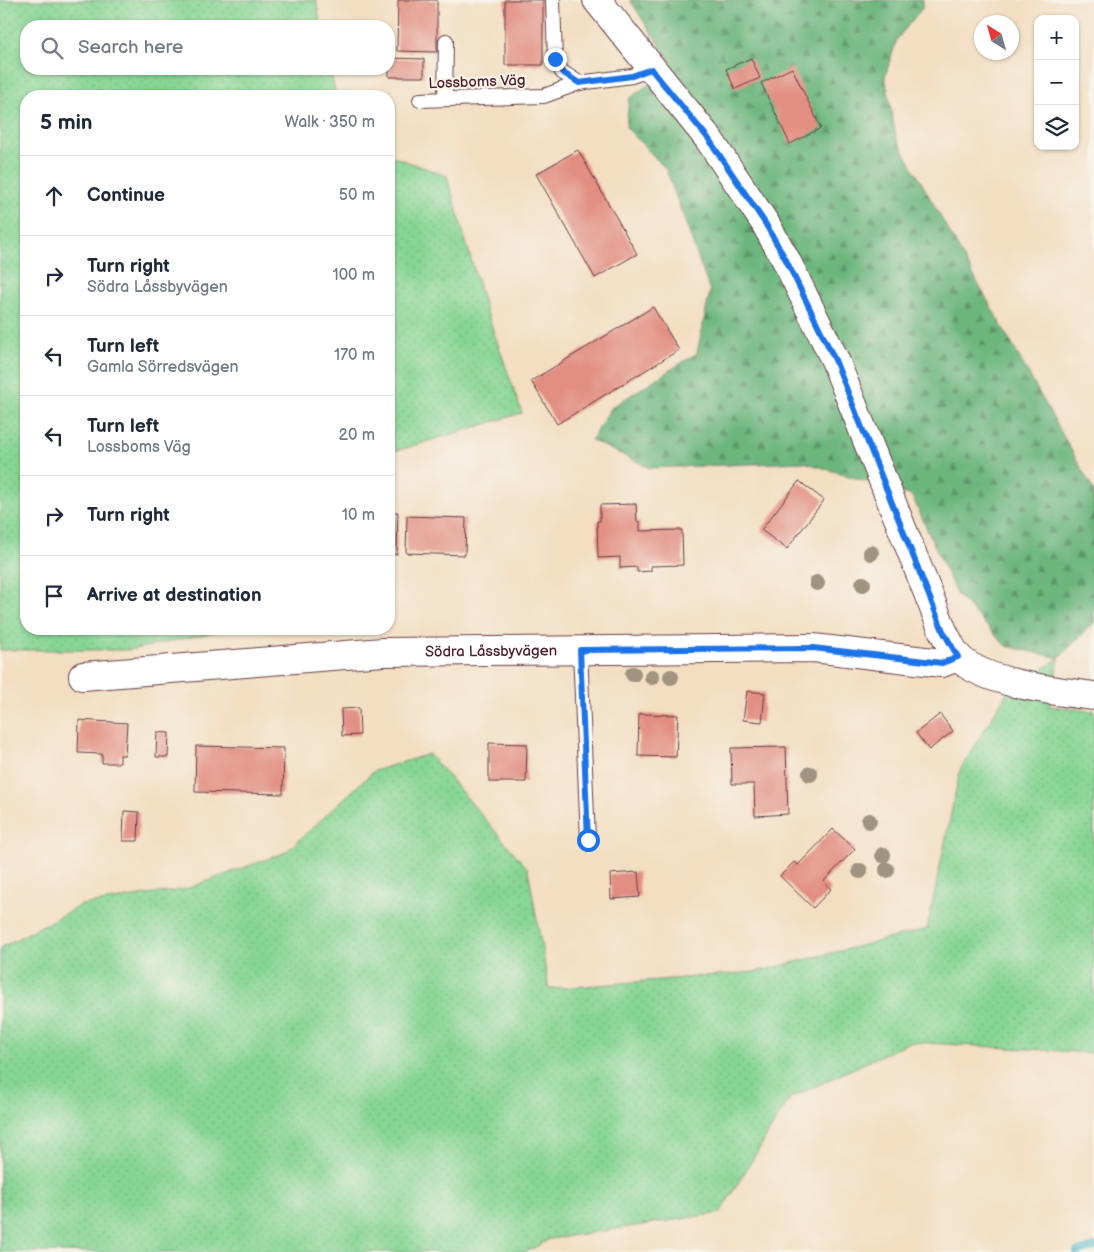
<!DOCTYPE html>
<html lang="en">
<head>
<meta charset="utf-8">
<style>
	:root { --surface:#fff; --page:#f6f6f7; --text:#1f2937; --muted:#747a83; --line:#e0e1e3 }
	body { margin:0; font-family:"Balsamiq Sans",sans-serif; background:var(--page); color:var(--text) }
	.controls { position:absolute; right:15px; top:15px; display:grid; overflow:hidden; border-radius:10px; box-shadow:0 1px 4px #0004 }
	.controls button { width:45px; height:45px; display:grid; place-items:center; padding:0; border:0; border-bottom:1px solid var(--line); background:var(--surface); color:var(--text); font:25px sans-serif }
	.compass { position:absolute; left:974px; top:15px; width:45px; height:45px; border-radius:50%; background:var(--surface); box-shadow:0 1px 4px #0004; rotate:323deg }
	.stop { position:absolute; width:15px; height:15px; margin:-11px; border:4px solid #1a73e8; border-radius:50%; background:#fff }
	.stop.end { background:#1a73e8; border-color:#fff; box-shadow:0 1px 5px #0008 }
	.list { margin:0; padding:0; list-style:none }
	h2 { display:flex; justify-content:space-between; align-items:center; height:65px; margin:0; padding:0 20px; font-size:21px }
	h2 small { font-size:16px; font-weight:400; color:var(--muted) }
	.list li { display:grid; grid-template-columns:32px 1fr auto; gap:15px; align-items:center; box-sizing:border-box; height:80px; padding:0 20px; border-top:1px solid var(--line) }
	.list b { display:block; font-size:19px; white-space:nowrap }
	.list p { margin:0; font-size:16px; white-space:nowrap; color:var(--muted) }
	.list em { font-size:16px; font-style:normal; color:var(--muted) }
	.icon { flex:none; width:28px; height:28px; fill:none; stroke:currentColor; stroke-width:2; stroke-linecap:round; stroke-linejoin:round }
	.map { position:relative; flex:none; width:1094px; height:1252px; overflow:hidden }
	.search { position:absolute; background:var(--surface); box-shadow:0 1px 4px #0004; left:20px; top:20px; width:375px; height:55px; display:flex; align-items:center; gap:12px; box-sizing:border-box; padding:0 18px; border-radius:20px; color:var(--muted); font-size:19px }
	.panel { position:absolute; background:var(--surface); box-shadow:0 1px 4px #0004; left:20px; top:90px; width:375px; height:545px; border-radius:20px }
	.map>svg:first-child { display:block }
</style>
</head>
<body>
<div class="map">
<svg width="1094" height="1252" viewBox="0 0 1094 1252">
	<defs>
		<pattern id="grass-dots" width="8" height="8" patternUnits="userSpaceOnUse" patternTransform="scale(1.25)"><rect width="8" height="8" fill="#86d594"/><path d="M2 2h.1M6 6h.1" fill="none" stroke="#75b680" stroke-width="1.8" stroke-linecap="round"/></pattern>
		<pattern id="forest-firs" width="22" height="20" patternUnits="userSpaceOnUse" patternTransform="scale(1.25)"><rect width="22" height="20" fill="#6cb67e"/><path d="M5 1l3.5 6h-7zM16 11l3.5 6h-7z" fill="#5b9367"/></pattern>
	</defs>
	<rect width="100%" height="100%" fill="#f7f3e8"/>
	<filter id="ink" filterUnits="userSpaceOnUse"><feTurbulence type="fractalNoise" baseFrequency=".02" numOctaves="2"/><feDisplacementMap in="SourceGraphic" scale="10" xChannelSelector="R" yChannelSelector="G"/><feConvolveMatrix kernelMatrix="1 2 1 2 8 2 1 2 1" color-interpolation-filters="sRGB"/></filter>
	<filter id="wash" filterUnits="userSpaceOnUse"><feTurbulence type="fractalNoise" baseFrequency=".0096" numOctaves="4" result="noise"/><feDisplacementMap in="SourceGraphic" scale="20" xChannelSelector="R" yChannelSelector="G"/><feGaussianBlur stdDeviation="1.12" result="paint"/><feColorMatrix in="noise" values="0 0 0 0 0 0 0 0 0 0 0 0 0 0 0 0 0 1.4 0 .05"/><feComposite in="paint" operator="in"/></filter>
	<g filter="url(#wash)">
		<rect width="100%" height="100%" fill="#f3dec2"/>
		<g fill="url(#grass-dots)" stroke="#687a60">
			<path d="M0,0H316L321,26H26V69H330L336,96H26V629H226L225,630L130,650H0Z"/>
			<path d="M389,155L447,176L484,304L522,413L389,453Z"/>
			<path d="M1059,658L1049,706L1094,711V1053L910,1042L790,1098L720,1213L550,1239L526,1252H0V948L81,905L186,889L286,852L374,771L429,754L528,869L549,989L756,972L927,929L960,770L1006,694Z"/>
		</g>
		<path fill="url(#forest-firs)" stroke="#5b6a54" d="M630,0H923V7L897,39L885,76L896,137L1094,491V623L1059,658L1006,646L957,595L912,496L804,462L650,468L591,440L612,407L697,353L710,291L666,169L626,127L629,99L673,66Z"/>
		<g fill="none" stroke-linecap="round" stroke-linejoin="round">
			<path stroke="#4bb6c7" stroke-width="8" d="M1077,1252L1094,1247"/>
		</g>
		<g id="blocks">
			<g fill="#e28e82">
				<path d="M398,0H437V52L397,51Z"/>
				<rect x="505" y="0" width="38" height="65"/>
				<path d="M389,58L424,59V77H389Z"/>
				<path d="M751,58L760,78L735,89L726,69Z"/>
				<path d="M792,68L821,128L790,144L761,83Z"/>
				<path d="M578,150L637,254L595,278L536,174Z"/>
				<path d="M653,307L679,350L557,424L531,381Z"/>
				<path d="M799,481L824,500L787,549L761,530Z"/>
				<path d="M636,504L637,522H640V531L682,530L683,565L651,566V571L637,572V567L620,568V557L598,558L597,521H600V505Z"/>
				<path d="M389,512H398L397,554H389Z"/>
				<path d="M407,516L466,518L465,555L406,553Z"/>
				<path d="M747,691L765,693L762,722L743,720Z"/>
				<path d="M359,708L360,735L342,736L341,709Z"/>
				<path d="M639,714L678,715L676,757L638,756Z"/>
				<path d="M940,714L953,731L929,750L916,733Z"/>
				<path d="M79,720L127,723L125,755H120V763H102V754L78,753Z"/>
				<path d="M157,732L169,733L168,757H156Z"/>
				<path d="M489,743L527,744L526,782H489Z"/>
				<path d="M196,746L284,748L283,794L195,792Z"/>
				<path d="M786,747L788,814L755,816L754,784H732L731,748Z"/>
				<path d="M124,811L139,812L138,841H123Z"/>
				<path d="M833,829L855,849L823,882L831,889L813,908L780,876L794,862L798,865Z"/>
				<path d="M638,872L640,897L611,899L610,874Z"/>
			</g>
		</g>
	</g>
	<g filter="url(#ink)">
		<use href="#blocks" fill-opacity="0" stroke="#633c42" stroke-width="1"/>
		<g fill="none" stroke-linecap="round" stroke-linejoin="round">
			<defs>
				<g id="service">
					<path d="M553,0L555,59L562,72L579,83"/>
					<path d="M445,99L446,41"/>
					<path d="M420,100L544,96L579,83L632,76L651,69"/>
					<path d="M580,650L588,840"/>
				</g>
				<g id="minor">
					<path d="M597,0L708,138L765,223L786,260L835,360L943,631C948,640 952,651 959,658C986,684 1057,691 1094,696"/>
					<path id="s1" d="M83,676L383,652L813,648L942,663L958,657"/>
				</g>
			</defs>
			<use href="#service" stroke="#633c42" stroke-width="16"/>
			<use href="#minor" stroke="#633c42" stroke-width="30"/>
			<use href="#service" stroke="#fff" stroke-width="14"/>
			<use href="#minor" stroke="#fff" stroke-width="28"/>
		</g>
		<g fill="#a09380">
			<circle cx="871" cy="553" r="8"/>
			<circle cx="817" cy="583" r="8"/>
			<circle cx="863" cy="584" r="8"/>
			<circle cx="633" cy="674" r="8"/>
			<circle cx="652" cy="677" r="8"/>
			<circle cx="671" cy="677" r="8"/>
			<circle cx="810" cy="774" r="8"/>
			<circle cx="869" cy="821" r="8"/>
			<circle cx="883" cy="855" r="8"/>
			<circle cx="887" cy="870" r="8"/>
			<circle cx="860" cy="871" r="8"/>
		</g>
	</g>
	<g fill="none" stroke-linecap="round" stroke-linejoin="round" filter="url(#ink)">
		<path stroke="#1a73e8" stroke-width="6" d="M555,59L562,72L579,83L632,76L651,69L708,138L765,223L786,260L835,360L943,631L958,657L942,663L813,648L580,650L588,840"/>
	</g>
	<g text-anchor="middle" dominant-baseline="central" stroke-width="4.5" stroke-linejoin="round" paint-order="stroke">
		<g font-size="15" fill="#4a1f2b" stroke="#f7f3e8">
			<text transform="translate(477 82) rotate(-2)">Lossboms Väg</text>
			<text stroke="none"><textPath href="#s1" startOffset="409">Södra Låssbyvägen</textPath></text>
		</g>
	</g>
</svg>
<div class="controls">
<button>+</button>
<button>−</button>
<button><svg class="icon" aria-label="layers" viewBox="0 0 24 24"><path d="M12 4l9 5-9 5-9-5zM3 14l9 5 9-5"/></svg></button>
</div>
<svg class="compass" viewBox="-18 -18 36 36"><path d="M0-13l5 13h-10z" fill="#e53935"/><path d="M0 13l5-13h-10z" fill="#747a83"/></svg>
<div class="stop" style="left:588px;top:840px"></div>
<div class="stop end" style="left:555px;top:59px"></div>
<div class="search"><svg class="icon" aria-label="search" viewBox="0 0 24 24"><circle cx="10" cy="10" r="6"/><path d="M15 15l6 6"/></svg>Search here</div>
<section class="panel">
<h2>5 min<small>Walk · 350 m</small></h2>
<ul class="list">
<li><svg class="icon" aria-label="ahead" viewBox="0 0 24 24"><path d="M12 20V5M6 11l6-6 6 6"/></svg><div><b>Continue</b></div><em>50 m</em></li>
<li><svg class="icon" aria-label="right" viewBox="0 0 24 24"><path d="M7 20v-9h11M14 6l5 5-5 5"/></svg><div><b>Turn right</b><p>Södra Låssbyvägen</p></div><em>100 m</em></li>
<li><svg class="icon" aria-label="left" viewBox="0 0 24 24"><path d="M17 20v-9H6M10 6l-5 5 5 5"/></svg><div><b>Turn left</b><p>Gamla Sörredsvägen</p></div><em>170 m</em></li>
<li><svg class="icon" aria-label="left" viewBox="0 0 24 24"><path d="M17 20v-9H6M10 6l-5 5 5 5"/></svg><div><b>Turn left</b><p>Lossboms Väg</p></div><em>20 m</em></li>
<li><svg class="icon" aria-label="right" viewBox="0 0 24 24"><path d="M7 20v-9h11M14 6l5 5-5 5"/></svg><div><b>Turn right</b></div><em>10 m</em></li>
<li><svg class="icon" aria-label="arrive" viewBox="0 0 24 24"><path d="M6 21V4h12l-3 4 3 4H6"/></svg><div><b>Arrive at destination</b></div></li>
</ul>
</section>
</div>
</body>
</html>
